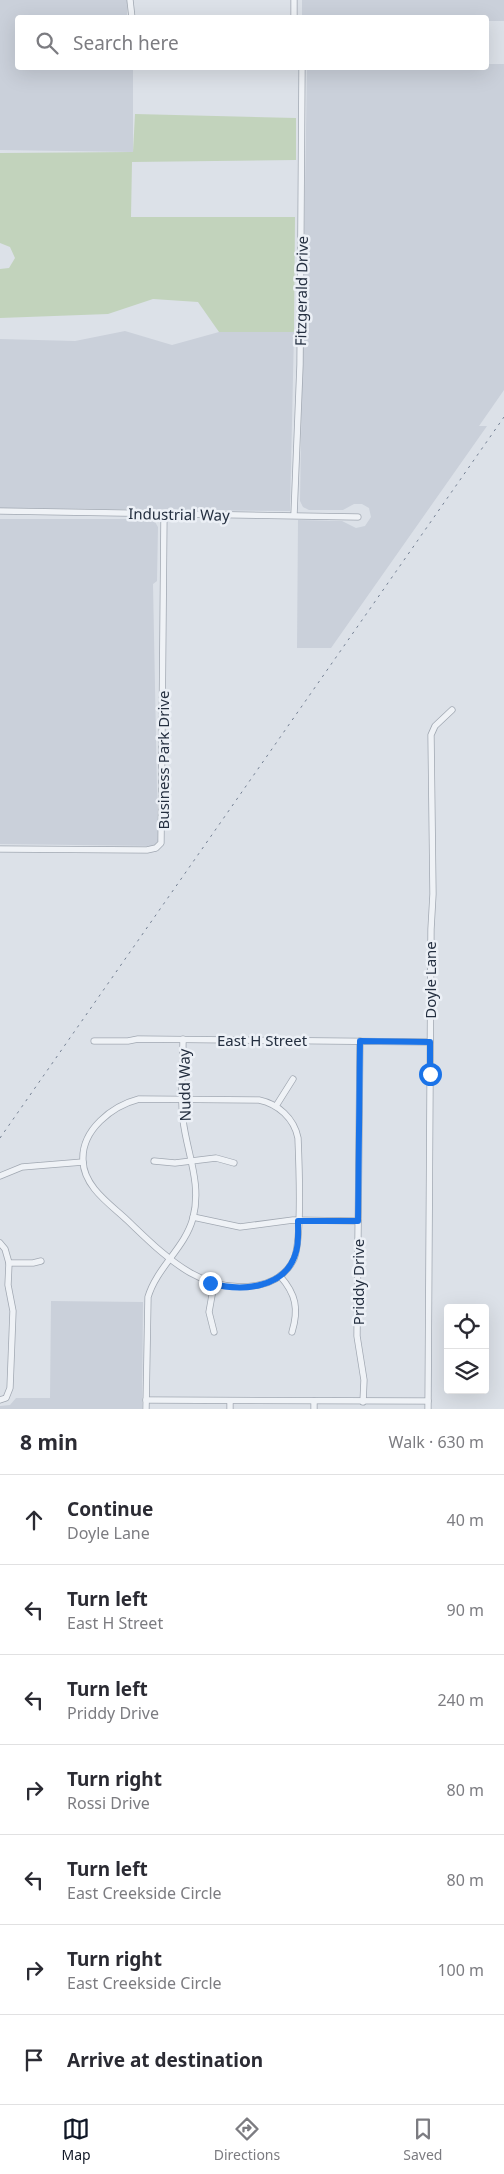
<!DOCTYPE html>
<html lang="en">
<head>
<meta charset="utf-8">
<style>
	:root { --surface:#fff; --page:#f2f2f3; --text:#2b2b33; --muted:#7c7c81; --line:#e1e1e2; --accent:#111827 }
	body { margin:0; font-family:"Noto Sans",sans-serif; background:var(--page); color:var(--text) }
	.controls { position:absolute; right:15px; bottom:15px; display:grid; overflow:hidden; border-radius:5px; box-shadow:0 5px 20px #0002 }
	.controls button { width:45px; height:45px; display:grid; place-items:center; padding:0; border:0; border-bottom:1px solid var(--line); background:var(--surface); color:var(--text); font:25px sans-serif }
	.stop { position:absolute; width:15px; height:15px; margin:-11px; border:4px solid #1a73e8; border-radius:50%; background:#fff }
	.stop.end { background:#1a73e8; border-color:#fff; box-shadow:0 1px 5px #0008 }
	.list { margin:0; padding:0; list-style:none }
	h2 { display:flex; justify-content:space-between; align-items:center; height:65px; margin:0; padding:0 20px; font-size:21px }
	h2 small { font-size:16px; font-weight:400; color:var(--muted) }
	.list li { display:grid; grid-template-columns:32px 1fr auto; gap:15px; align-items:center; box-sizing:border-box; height:90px; padding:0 20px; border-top:1px solid var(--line) }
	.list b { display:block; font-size:19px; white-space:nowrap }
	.list p { margin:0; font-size:16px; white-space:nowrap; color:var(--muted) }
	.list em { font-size:16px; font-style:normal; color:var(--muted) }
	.icon { flex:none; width:28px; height:28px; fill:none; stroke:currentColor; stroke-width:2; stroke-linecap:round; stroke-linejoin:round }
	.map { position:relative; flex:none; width:504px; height:1409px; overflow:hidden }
	.search { position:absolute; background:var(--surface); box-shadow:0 5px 20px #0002; left:15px; right:15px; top:15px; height:55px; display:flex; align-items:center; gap:12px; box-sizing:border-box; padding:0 18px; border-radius:5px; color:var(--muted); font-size:19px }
	.sheet { height:695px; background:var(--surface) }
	nav { display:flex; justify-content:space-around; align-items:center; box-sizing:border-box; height:70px; border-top:1px solid var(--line); background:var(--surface); font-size:14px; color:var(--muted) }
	nav a { display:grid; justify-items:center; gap:2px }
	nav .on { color:var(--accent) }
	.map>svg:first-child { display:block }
</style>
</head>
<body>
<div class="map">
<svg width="504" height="1409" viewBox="0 0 504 1409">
	<rect width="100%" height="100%" fill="#dce1e8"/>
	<g fill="#cad0da">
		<path d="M0,0H127V17L18,18V68H133V152L0,150Z"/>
		<path d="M302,0H504V21H487L486,18L302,17Z"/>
		<path d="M487,64H504V390L479,426H487L331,648H297L298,520L342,521L356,528L365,526L371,517L369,508L362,504H354L343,510H309L303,507L300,501L307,68H486Z"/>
		<path d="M125,331L172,345L219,332H294L290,511L0,508V339L75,341Z"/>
		<path d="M0,519H147L155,522L158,527L157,581L153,584L158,841L154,846L0,844Z"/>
		<path d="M51,1301L143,1302L142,1409H0V1406L10,1405L16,1398H50Z"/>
	</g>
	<path fill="#c2d3bc" d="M135,114L296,118V160L132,162L131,217H295L294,332H219L198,302L153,299L108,314L0,318V269L9,268L15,258L10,247L0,243V153L133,152Z"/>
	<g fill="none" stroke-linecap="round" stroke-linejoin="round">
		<defs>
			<g id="minor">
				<path d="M130,0L132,18"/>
				<path d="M294,18V0"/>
				<path d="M0,511L358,517"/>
				<path d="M294,515L300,365L302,68"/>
				<path d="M0,849L147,850L156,848L161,843L164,514"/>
				<path d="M94,1041H128L138,1039L430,1042"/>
				<path d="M360,1041L357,1336L364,1380L363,1402"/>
				<path d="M139,1099L259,1100C278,1104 294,1118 298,1138C299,1162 302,1240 294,1259C287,1273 274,1282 259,1285C202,1296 165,1256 127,1220C110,1204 84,1187 83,1161C81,1130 112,1106 139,1099Z"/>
				<path d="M276,1106L293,1079"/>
				<path d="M154,1161L175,1163L216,1158L234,1163"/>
				<path d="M0,1176L22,1167L83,1162"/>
				<path d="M193,1217L240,1227L293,1220L358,1221"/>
				<path d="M0,1243L5,1249L9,1263L8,1285L13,1311L10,1388L6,1398L0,1400"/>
				<path d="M9,1263H33L41,1261"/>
				<path d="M280,1276C296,1294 299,1309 292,1332"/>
				<path d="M214,1332L209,1312L214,1284"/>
				<path d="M146,1400L428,1401"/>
				<path d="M230,1401V1409"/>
				<path d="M146,1409L148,1297C157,1267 185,1248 193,1218C202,1184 187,1153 183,1120C180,1094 183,1065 183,1039"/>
				<path d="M314,1409V1401"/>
				<path d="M428,1409L431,929L433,894L431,735L435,726L452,710"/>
			</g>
		</defs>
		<use href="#minor" stroke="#a1a8b2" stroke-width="7"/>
		<use href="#minor" stroke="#eff2f6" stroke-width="5.5"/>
		<path stroke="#748093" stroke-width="1" stroke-dasharray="2.5 5" stroke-linecap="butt" d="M0,1138L504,417"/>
	</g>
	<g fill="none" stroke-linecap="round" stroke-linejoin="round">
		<path stroke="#1a73e8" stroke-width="6" d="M210,1283C241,1292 286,1289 296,1252C299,1242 298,1231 298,1221H358L360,1041L430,1042V1074"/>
	</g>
	<g text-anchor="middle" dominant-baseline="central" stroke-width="5" stroke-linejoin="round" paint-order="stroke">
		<g font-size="15" fill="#242f40" stroke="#ecf0f6">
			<text transform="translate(301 291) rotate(-89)">Fitzgerald Drive</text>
			<text transform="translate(179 514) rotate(1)">Industrial Way</text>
			<text transform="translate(163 760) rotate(-90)">Business Park Drive</text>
			<text transform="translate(430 980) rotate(-90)">Doyle Lane</text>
			<text x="262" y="1040">East H Street</text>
			<text transform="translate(184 1085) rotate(-91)">Nudd Way</text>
			<text transform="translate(358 1282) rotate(-90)">Priddy Drive</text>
		</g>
	</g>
</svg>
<div class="controls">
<button><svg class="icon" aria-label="locate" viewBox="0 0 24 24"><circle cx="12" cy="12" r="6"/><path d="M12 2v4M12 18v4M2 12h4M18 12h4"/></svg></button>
<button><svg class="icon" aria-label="layers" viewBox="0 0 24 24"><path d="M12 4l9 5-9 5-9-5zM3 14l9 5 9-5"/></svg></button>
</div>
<div class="stop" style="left:430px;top:1074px"></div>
<div class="stop end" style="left:210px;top:1283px"></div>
<div class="search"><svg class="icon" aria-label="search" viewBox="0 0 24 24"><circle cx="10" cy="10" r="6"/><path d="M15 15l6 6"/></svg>Search here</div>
</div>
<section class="sheet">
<h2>8 min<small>Walk · 630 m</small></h2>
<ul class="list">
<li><svg class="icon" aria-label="ahead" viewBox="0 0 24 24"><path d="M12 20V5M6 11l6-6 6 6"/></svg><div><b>Continue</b><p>Doyle Lane</p></div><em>40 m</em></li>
<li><svg class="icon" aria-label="left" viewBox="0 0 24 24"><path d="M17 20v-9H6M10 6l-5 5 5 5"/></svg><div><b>Turn left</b><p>East H Street</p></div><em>90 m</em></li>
<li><svg class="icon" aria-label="left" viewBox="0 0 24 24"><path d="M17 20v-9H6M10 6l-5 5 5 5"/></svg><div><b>Turn left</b><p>Priddy Drive</p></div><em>240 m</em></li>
<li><svg class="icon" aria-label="right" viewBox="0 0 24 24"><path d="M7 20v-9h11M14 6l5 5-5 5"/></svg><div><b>Turn right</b><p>Rossi Drive</p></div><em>80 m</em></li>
<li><svg class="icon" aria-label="left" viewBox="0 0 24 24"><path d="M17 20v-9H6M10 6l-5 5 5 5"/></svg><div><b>Turn left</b><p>East Creekside Circle</p></div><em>80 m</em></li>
<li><svg class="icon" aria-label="right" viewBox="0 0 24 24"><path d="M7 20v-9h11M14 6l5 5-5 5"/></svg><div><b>Turn right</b><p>East Creekside Circle</p></div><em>100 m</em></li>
<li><svg class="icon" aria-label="arrive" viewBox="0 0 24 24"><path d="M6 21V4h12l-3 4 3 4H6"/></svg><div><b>Arrive at destination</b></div></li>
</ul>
</section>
<nav>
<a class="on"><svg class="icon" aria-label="map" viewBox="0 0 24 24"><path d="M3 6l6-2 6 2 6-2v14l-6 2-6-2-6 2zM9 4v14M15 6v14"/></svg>Map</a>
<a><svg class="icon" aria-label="directions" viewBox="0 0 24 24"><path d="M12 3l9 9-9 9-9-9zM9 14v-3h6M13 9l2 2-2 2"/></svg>Directions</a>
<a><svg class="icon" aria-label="saved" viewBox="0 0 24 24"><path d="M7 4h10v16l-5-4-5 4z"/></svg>Saved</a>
</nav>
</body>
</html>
